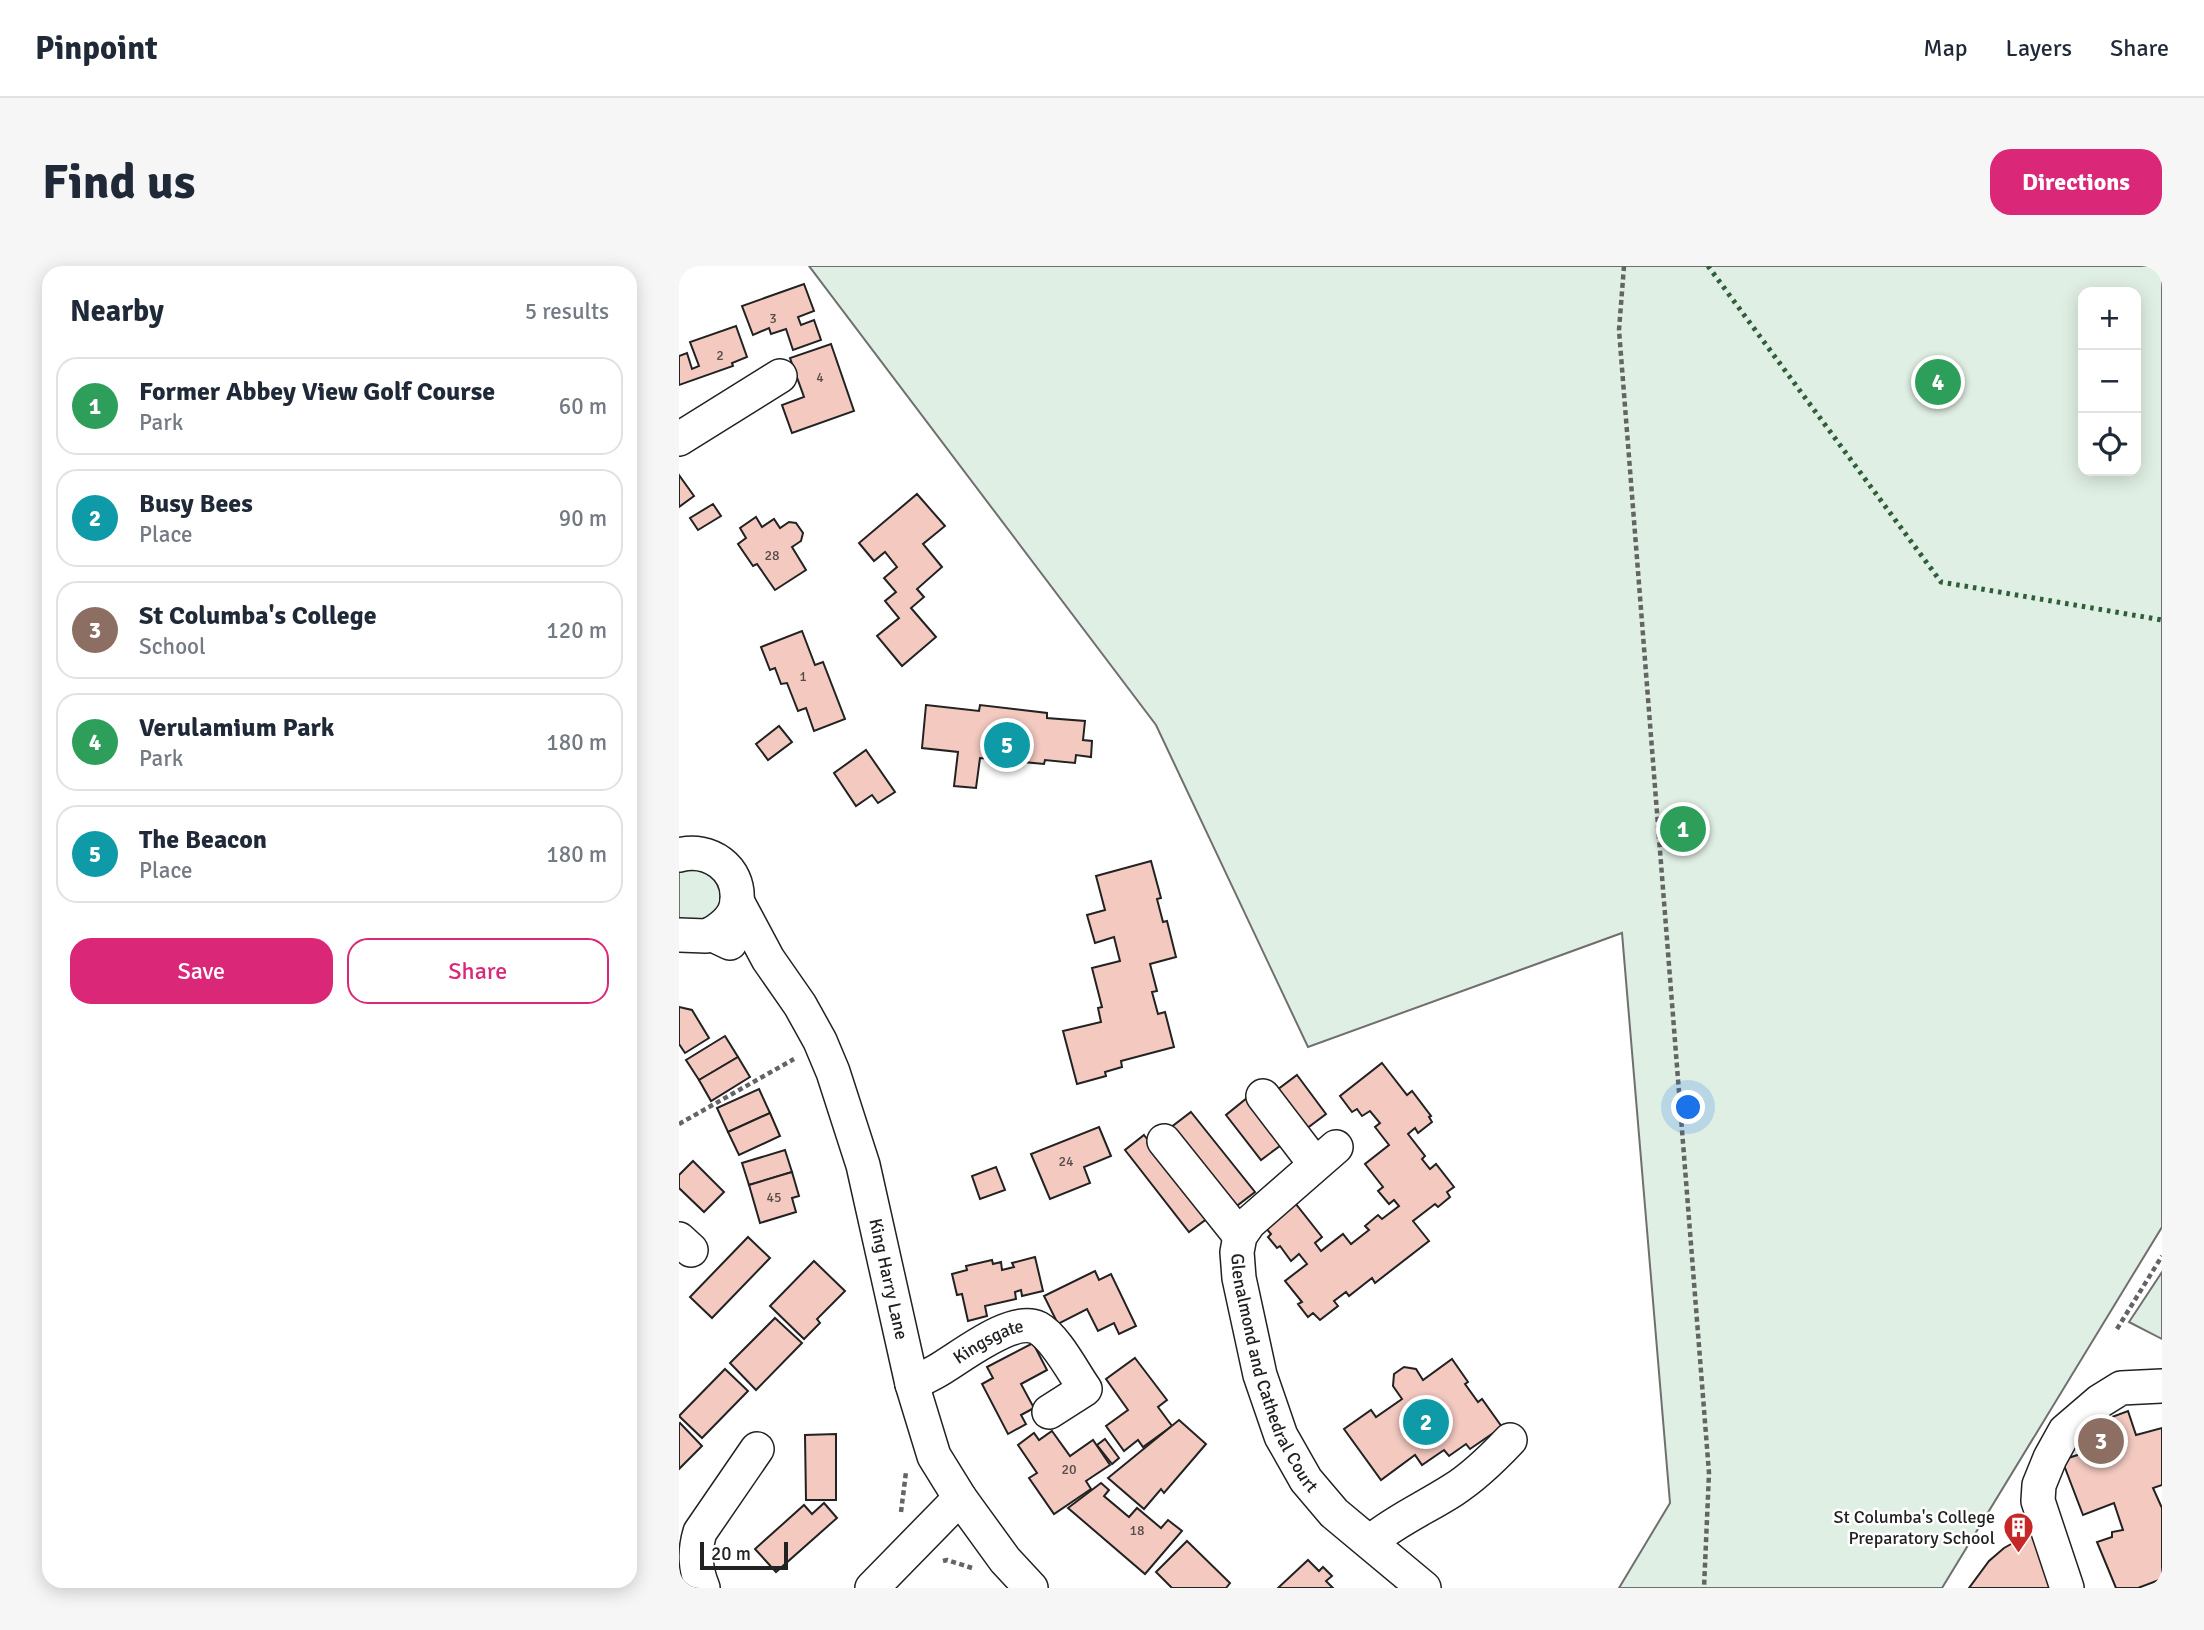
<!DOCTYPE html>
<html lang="en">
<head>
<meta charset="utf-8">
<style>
	:root { --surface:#fff; --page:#f6f6f7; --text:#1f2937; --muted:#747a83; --line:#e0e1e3; --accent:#db2777 }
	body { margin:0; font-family:Signika,sans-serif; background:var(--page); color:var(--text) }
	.controls { position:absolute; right:21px; top:21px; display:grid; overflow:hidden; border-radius:14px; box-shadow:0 4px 18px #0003 }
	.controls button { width:63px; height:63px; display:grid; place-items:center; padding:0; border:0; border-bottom:2px solid var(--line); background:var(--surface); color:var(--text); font:35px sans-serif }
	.scale { position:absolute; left:21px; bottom:18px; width:88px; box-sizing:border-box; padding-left:7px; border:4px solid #222; border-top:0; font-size:19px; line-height:24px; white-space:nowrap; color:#222; -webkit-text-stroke:5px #fff; paint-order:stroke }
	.you { position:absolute; left:1010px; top:842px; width:24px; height:24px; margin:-18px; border:5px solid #fff; border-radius:50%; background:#1a73e8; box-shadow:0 0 0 10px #1a73e833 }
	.badge { display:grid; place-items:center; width:46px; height:46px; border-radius:50%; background:var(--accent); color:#fff; font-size:23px; font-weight:700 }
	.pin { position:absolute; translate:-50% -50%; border:4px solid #fff; box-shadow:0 2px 7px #0006 }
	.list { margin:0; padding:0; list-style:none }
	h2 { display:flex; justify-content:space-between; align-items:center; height:91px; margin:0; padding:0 28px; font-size:30px }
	h2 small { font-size:23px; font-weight:400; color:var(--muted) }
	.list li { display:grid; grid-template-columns:46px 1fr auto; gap:21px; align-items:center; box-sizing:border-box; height:98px; margin:0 14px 14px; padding:0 14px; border:2px solid var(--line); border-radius:21px }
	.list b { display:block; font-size:26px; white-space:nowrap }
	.list p { margin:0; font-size:23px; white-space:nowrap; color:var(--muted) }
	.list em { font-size:23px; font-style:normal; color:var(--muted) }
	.actions { display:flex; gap:14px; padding:21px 28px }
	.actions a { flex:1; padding:16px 0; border:2px solid var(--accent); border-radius:21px; text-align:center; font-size:24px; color:var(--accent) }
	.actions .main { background:var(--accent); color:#fff }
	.icon { flex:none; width:38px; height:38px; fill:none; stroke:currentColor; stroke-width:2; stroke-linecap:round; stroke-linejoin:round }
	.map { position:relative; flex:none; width:1483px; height:1322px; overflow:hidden; border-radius:21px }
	header { display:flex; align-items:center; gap:42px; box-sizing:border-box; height:98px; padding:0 35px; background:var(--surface); border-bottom:2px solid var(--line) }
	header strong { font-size:33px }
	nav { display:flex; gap:38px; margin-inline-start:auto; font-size:24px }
	.intro { display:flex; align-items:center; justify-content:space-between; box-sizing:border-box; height:168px; padding:0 42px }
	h1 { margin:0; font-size:49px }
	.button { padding:18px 32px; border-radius:21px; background:var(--accent); color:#fff; font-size:24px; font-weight:700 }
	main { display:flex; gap:42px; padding:0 42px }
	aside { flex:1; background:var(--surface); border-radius:21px; box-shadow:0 4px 18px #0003 }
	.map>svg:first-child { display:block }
</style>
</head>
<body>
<header>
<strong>Pinpoint</strong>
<nav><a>Map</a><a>Layers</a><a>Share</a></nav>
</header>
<div class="intro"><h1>Find us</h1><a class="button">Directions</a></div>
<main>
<aside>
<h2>Nearby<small>5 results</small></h2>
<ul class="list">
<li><span class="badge" style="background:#2e9e5b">1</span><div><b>Former Abbey View Golf Course</b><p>Park</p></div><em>60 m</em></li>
<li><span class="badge" style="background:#0f9aa8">2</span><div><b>Busy Bees</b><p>Place</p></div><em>90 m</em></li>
<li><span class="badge" style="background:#8d6e63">3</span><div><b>St Columba's College</b><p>School</p></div><em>120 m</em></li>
<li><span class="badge" style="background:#2e9e5b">4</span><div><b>Verulamium Park</b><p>Park</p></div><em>180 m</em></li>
<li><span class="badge" style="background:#0f9aa8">5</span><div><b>The Beacon</b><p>Place</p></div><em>180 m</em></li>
</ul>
<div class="actions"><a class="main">Save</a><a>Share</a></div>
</aside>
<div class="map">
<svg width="1483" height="1322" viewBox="0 0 1483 1322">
	<rect width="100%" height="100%" fill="#fff"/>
	<g fill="#e0efe3" stroke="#6f6f6f" stroke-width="2" fill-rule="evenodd">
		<path d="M130,0H1483V961L1263,1322H940L991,1237L943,667L629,781L477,459ZM1404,26H1457V205H1404Z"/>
		<path d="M6,603C24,602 48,612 44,635C42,642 36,650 32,655L0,658V606Z"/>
		<path d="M1483,1006V1073L1450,1056Z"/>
	</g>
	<g fill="#f3c9c0" stroke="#222" stroke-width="2">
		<path d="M125,18L135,45L119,51L122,59L135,54L142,74L114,84L107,63L92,68L90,62L74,69L63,40Z"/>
		<path d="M57,60L68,91L53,97L54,100L0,119V90L8,87L13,103L20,100L11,76Z"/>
		<path d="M152,78L175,145L113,167L103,139L125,131L111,92Z"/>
		<path d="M0,209L15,230L0,241Z"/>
		<path d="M238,228L266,260L244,278L263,301L238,323L245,331L232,342L257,371L223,400L198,370L220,352L206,335L217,326L205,312L218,301L206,286L195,295L180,277Z"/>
		<path d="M34,238L42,250L19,264L11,252Z"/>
		<path d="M77,251L83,261L95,253L101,262L110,256L117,257L124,267L122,275L113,281L127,304L96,324L78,298L74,300L59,278L67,272L61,262Z"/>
		<path d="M123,365L136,399L144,396L166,453L135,465L127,442L119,445L108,417L102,418L96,402L91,404L82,381Z"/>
		<path d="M247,439L300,445L301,439L368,447V452L406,455L404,474L413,475L412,491L397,489L396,497L366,494L365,498L301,492L297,522L275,520L279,486L243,482Z"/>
		<path d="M100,460L113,476L89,494L77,478Z"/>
		<path d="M187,484L216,526L199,537L193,529L177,540L155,507Z"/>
		<path d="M472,595L482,632L478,633L484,656L488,655L497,691L471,698L478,725L473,726L479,748L486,746L495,781L442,795L443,801L426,806L427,810L398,818L384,765L422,756L419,742L423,741L413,702L441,695L435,671L416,677L408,649L426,644L417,610Z"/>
		<path d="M0,741L13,744L30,772L6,787L0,778Z"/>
		<path d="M46,770L59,791L20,814L7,794Z"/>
		<path d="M59,791L71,811L32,835L20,814Z"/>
		<path d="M703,797L728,829L733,825L752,850L750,851L753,856L739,867L736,862L729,868L746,890L743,893L751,903L757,898L775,921L768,926L771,931L759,941L756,938L734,955L750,975L696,1017L693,1012L670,1030L667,1026L655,1035L659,1040L641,1054L634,1047L629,1051L619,1038L623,1036L606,1015L628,998L620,988L612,995L601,980L598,982L589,971L592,968L586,961L616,937L643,971L636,977L642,985L664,968L672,978L690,964L686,960L699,949L703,953L720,940L715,934L710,938L699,925L704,921L686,898L710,879L696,861L701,857L691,845L683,850L678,843L673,846L661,830Z"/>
		<path d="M618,809L647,848L627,863L598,824Z"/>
		<path d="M80,823L91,847L49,866L38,842Z"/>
		<path d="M568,832L605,877L582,894L547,849Z"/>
		<path d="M512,846L576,926L555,942L491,862Z"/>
		<path d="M91,847L101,870L60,889L49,866Z"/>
		<path d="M420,861L432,890L405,901L411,917L371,933L352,888Z"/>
		<path d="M465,869L529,952L510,966L446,884Z"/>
		<path d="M106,884L113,906L70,919L63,897Z"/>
		<path d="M14,895L45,926L25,946L0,922V909Z"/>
		<path d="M317,901L326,924L301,933L293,910Z"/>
		<path d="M113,906L120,930L113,932L117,946L81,957L70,919Z"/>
		<path d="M69,971L91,992L33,1052L11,1031Z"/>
		<path d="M356,991L364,1025L343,1030L342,1024L336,1026L337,1033L306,1040L308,1050L289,1055L283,1028L278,1029L273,1008L288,1004L287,1000L313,994L314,998L322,996L323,1004L335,1001L333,997Z"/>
		<path d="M135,995L166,1025L138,1053L141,1057L125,1073L91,1040Z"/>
		<path d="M416,1005L420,1014L432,1008L457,1060L440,1068L435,1057L419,1065L408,1043L379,1058L365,1030Z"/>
		<path d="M96,1052L123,1077L77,1124L51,1097Z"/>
		<path d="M354,1077L368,1104L342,1118L355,1142L342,1149L347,1158L329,1168L303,1118L314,1112L308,1101Z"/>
		<path d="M456,1092L488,1134L479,1141L493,1160L464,1181L459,1174L445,1185L427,1160L449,1144L427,1113Z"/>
		<path d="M773,1093L789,1116L786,1118L799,1136L803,1133L823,1161L791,1183L787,1178L770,1190L765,1184L743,1199L736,1189L702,1214L665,1163L692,1144L697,1151L723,1133L714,1120L715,1108L725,1101L737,1103L744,1114Z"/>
		<path d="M46,1103L69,1125L23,1172L0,1150Z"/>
		<path d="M1449,1145L1457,1169L1483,1162V1219L1474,1222L1483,1242V1321L1480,1314L1459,1322H1437L1418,1276L1433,1271V1266L1444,1264L1435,1237L1404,1249L1383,1194L1414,1184L1406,1161Z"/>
		<path d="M500,1154L527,1178L485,1227L482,1223L465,1243L429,1212Z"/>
		<path d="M1,1157L23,1180L0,1203V1158Z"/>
		<path d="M373,1165L391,1190L414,1174L431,1199L407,1215L412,1223L375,1248L350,1212L358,1207L339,1179L355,1167L360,1174Z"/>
		<path d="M157,1168V1234H127L126,1169Z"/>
		<path d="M426,1173L440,1192L433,1198L418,1179Z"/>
		<path d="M422,1217L430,1224L425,1230L450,1251L458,1242L482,1262L489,1254L503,1265L466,1308L389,1242Z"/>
		<path d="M145,1237L158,1252L97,1306L76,1283L125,1239L133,1248Z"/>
		<path d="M1347,1251L1354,1266L1372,1322H1290L1310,1295L1325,1282L1343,1272L1334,1257Z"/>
		<path d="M508,1275L551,1317L547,1322H493L477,1306Z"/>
		<path d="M629,1294L640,1305L644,1301L653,1310L647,1315L654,1322H599Z"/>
	</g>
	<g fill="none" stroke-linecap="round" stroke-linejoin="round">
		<defs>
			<g id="minor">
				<path d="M0,173L101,110"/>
				<path d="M0,589C30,581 61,602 58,635C57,651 44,661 32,668"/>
				<path id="s1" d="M58,635L89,693L121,739L141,775L154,806L184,899L233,1118L255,1190L281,1232L326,1294L352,1322"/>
				<path d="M0,669L27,670L32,668L51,677"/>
				<path d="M584,830L636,898"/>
				<path d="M485,875L561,970"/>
				<path id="s2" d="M657,881L570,957L561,970L558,986L560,1012L581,1109L602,1170L627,1214L655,1247L745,1322"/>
				<path d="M0,973L12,984"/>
				<path id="s3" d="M233,1118C244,1112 256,1107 266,1100C287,1087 335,1050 359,1062C377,1072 394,1106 406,1123L370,1146"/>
				<path d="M691,1276C716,1255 746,1242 774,1224C796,1210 814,1192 831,1174"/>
				<path d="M24,1322C16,1302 15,1286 21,1266L78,1183"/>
				<path d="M193,1322L281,1232"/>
				<path d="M1388,1322L1359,1235L1360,1219L1371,1192L1386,1165L1421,1135L1442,1122L1483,1120"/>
			</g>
		</defs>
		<use href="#minor" stroke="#222" stroke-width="36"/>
		<g stroke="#646464" stroke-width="4.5" stroke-dasharray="5 3.5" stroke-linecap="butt">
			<path d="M945,0L940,64L1030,1207L1025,1322"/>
			<path d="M0,858L115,793"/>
			<path d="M1438,1063L1483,990"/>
			<path d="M222,1246L227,1206"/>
			<path d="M264,1295L268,1294L293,1302"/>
		</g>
		<use href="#minor" stroke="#fff" stroke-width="33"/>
		<path stroke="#2f5e38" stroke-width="5" stroke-dasharray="3.5 5" stroke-linecap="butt" d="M1029,0L1262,316L1483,354"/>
	</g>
	<defs>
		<symbol id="building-pin" viewBox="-11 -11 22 30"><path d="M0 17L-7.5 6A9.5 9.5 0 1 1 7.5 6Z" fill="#c62828" stroke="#fff"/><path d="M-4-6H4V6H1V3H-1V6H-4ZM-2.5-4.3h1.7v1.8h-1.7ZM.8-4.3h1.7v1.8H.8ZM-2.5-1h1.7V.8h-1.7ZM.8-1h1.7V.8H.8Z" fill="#fff"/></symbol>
	</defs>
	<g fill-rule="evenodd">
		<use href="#building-pin" x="1322" y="1244" width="35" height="47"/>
	</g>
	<g text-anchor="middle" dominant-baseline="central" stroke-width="5" stroke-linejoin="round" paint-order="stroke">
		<g font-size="14" fill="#564c4a">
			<text x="94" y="52">3</text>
			<text x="41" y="89">2</text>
			<text x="141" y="111">4</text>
			<text x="93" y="289">28</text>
			<text x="124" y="410">1</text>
			<text x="387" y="895">24</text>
			<text x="95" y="931">45</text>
			<text x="390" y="1203">20</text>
			<text x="458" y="1264">18</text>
		</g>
		<g font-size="18" fill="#222" stroke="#fff">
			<text stroke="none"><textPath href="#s1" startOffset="411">King Harry Lane</textPath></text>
			<text stroke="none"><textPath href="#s3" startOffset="88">Kingsgate</textPath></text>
			<text stroke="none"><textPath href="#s2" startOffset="275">Glenalmond and Cathedral Court</textPath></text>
		</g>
		<g font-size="18" fill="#222" stroke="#fff" text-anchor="end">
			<text x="1316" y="1251">St Columba's College<tspan x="1316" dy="21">Preparatory School</tspan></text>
		</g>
	</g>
</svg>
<div class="controls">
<button>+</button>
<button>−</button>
<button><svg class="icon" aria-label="locate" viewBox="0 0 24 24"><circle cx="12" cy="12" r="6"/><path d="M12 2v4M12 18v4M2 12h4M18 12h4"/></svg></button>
</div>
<div class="scale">20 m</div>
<div class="you"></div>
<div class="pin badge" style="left:1004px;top:563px;background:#2e9e5b">1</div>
<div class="pin badge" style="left:747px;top:1156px;background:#0f9aa8">2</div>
<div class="pin badge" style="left:1422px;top:1175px;background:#8d6e63">3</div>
<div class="pin badge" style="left:1259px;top:116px;background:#2e9e5b">4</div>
<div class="pin badge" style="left:328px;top:479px;background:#0f9aa8">5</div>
</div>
</main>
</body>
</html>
